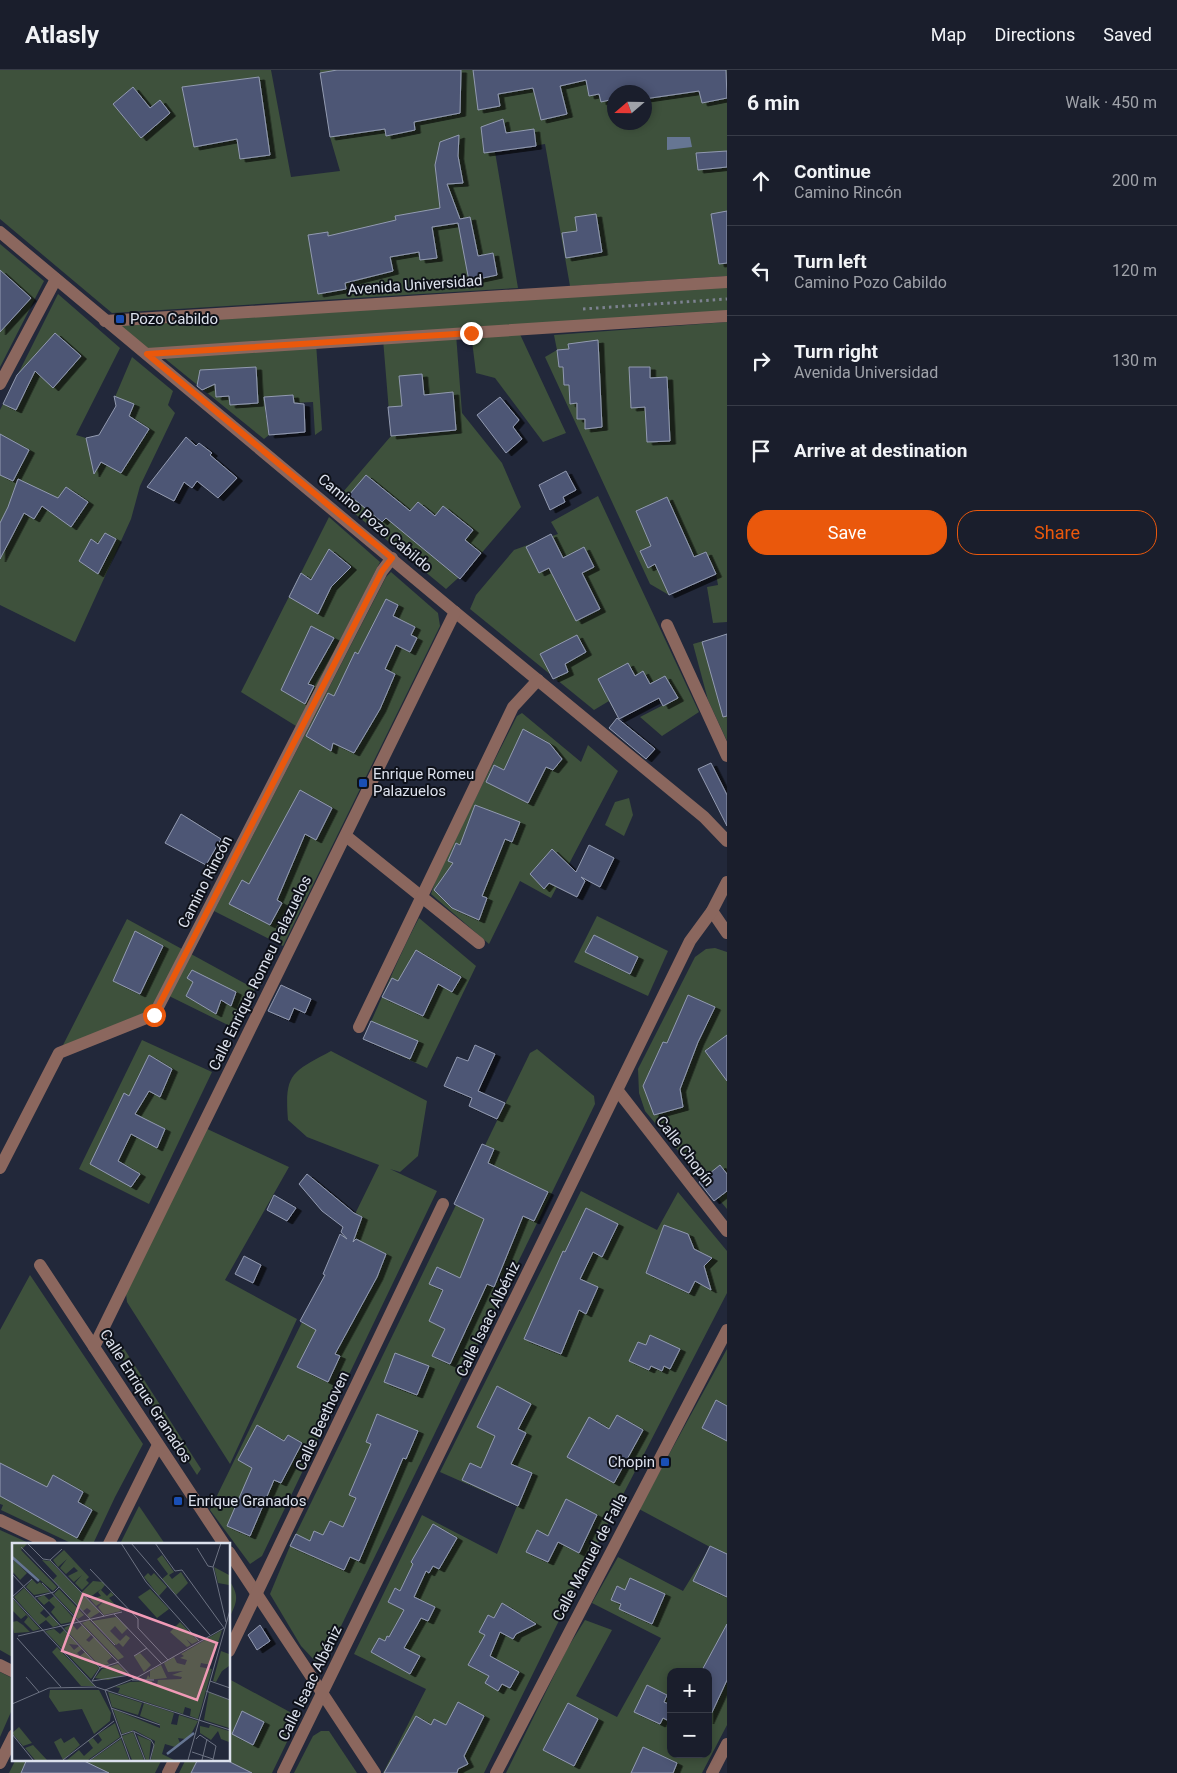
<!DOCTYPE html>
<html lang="en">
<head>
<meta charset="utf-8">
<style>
	:root { --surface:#1a1e2c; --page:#272b38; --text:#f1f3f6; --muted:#9fa2a9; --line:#383c48; --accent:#ea580c }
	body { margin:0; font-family:Roboto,sans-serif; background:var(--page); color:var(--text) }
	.controls { position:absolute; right:15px; bottom:15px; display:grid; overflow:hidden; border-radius:10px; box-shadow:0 2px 8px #0003 }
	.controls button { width:45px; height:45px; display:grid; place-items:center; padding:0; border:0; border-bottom:1px solid var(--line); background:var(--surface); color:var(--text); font:25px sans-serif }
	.compass { position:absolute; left:607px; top:15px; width:45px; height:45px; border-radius:50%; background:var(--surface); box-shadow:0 2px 8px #0003; rotate:250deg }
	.stop { position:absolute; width:15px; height:15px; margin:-11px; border:4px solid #ea580c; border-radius:50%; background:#fff }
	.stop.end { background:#ea580c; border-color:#fff; box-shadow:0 1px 5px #0008 }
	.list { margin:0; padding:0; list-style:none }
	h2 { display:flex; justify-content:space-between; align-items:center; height:65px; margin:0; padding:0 20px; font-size:21px }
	h2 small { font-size:16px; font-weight:400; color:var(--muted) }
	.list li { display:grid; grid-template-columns:32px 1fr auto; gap:15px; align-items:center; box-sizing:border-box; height:90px; padding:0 20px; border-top:1px solid var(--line) }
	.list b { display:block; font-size:19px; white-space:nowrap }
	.list p { margin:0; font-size:16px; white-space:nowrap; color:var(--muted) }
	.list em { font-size:16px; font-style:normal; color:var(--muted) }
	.actions { display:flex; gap:10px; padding:15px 20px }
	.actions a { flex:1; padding:11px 0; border:1px solid var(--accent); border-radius:20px; text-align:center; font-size:18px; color:var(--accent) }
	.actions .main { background:var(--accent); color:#fff }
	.icon { flex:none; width:28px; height:28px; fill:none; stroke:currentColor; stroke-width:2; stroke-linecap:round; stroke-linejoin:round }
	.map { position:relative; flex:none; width:727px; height:1703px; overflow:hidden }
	header { display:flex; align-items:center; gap:30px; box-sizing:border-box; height:70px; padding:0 25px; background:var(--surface); border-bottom:1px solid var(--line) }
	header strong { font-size:24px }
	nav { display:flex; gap:28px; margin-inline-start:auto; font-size:18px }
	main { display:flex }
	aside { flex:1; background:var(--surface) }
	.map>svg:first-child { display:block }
</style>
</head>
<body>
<header>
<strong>Atlasly</strong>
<nav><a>Map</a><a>Directions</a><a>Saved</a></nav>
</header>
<main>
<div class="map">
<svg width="727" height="1703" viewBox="0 0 727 1703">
	<defs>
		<filter id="shadow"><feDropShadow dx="5.5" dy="3" stdDeviation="0" flood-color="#0009"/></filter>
	</defs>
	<rect width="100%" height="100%" fill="#22283a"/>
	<g fill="#3e513c" fill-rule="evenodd">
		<path d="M0,0H271L291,107L340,101L330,67L320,0H727V206L570,216L545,74L495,82L518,218L112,243L0,149ZM614,22H644V52H614Z"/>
		<path d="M0,174L44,211L0,297Z"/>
		<path d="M727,212V246L518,260L566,363L543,372L495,308L476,303L471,263L456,264L462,343L502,393L521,437L467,500L446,519L337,429L391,366L383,269L316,273L322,360L315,365L313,332L294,333L293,325L279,326L280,334L265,340L269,365L264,369L158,283L147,284L105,251Z"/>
		<path d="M58,224L120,278L76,365L86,368L105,364L124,331L115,327L132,287L173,321L168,335L175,343L140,416L131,449L75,572L0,535V340Z"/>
		<path d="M727,252V552L713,553L707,517L718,515L716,504L669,525L650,514L545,287L557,280L554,265Z"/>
		<path d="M598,426L699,642L662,666L640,647L677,628L665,606L632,624L639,638L628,644L625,639L616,644L609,631L594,640L470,539L476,525L514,480L558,464L551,452Z"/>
		<path d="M329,447L380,492L296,656L241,622Z"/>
		<path d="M391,502L438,543L440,556L283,876L214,841L386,507Z"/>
		<path d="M727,564V671L708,630L693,574Z"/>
		<path d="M522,643L581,692L588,675L618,701L551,828L520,811L489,874L431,824L440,798L517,646Z"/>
		<path d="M629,728L633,745L624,766L605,755L615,732Z"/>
		<path d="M597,846L668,881L648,926L574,892Z"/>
		<path d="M419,848L476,896L427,998L363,969C382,929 398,887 419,848Z"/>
		<path d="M127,849L255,919L236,959L165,924L154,945L59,983Z"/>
		<path d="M715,878L727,882V1139L645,1041L639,1023L638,999L695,887L706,879Z"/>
		<path d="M142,970L212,1002L149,1134L79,1099Z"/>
		<path d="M537,979L594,1026L595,1034L325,1589L316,1592L301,1576L270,1524L290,1476L530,983Z"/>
		<path d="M331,981L427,1031L418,1086L400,1102L390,1099L437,1121L262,1486L250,1494L210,1440L379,1095L307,1067L288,1050C284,1002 293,1002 331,981Z"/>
		<path d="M203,1057L289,1097L225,1210L297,1249L230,1394L127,1232L125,1215Z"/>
		<path d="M581,1121L657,1160L678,1122L727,1181V1223L579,1510L484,1703H383L426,1619L354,1584L422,1445L497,1484L517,1436L440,1402Z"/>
		<path d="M30,1205L143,1374L115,1427L93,1474H73L1,1440L3,1435L0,1434V1260Z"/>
		<path d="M123,1277L201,1399L197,1405L119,1284Z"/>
		<path d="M727,1279V1655L702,1703H506L567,1579L585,1550L612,1560L576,1626L617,1647L661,1568L592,1533L618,1487L683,1521L710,1477L639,1439ZM671,1602H708V1684H671Z"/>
		<path d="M139,1436L165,1474H120Z"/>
		<path d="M0,1460L31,1474H14V1588L0,1580Z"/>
		<path d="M229,1510C240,1527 237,1531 229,1549Z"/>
		<path d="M0,1602L14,1609V1635L0,1667Z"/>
		<path d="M229,1609L299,1647L272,1703H179L186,1689H229Z"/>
		<path d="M321,1661H329L357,1703H294L313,1666Z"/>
		<path d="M16,1689H162L155,1703H9Z"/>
	</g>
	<path fill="#667693" d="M667,67H690L692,77L667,80Z"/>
	<g fill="#4e5774" stroke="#929ab1" filter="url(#shadow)">
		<path d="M337,0H461L460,43L414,52L415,60L386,66L385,59L330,67L320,3Z"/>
		<path d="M473,0H726L727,28L702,33L699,21L644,29V22H614V29L601,32L599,24L589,26L586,10L560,16L567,44L541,50L533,18L498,24L500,36L478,40Z"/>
		<path d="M259,7L270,85L240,89L237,69L194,77L182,17Z"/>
		<path d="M133,17L150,38L160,30L170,43L141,68L113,34Z"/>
		<path d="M503,49L506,63L534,59L536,76L484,83L481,57Z"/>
		<path d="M459,65L458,86L463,113L447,114L460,149L470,147L478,186L493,183L497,205L469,211L458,153L432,157L437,188L420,190L419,182L390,187L393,201L345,213L346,219L318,224L308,165L328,162V166L396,150L395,146L440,138L435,95L440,72Z"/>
		<path d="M727,81V97L698,100L696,83Z"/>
		<path d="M727,141V193L719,194L711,144Z"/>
		<path d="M596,144L602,182L566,188L562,163L577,161L575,147Z"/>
		<path d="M0,200L31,228L0,262Z"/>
		<path d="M55,263L81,286L53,318L35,301L16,340L3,334L17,305Z"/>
		<path d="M598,270L602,357L585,359V349H577V333L570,334L569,315H564L563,297H559L557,280L569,279L568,274Z"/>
		<path d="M256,297L258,333L230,335L229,326L216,327L215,314L202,320L197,316L200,300Z"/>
		<path d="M629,297H650V308L667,307L670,371L647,372L645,337L631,338Z"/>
		<path d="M422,304L424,325L453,322L456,360L391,366L388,337L402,336L399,306Z"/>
		<path d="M293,325L294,333L304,334L305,362L269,365L264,327Z"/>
		<path d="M114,326L134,334L129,346L149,359L121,403L101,392L94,404L86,368L99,365L116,336Z"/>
		<path d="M500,327L519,350L513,357L522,369L506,383L477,345Z"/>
		<path d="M0,364L29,380L13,411L0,405Z"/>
		<path d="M186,367L196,376L199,373L212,383L210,385L237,408L218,428L197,411L192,418L184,412L174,431L147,417Z"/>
		<path d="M566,401L576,420L563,427L565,432L550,440L539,415Z"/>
		<path d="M366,405L410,441L418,432L435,446L443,436L473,460L465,470L481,483L460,509L386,448L382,452L349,425Z"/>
		<path d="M18,409L58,428L66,417L88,432L71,457L42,436L34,449L24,443L0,489V453L8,437Z"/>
		<path d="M667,427L694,487L706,482L716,504L669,525L655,494L648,498L640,481L651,476L636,441Z"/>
		<path d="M105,463L116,469L98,504L79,491L91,469L98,474Z"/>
		<path d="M551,464L563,488L584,477L594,497L582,503L600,539L576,551L549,498L539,503L526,477Z"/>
		<path d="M329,479L351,497L331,517L318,544L289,527L301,503L311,510Z"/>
		<path d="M386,529L398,535L393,546L415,557L411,565L417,568L410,582L396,575L385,599L395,604L380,639L354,683L333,673L331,681L306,666L328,623L334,626L355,582L358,584Z"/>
		<path d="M311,556L334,568L308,614L314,616L305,634L281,620Z"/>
		<path d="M727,564V646L723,647L702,572Z"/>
		<path d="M577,565L586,582L565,594L568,602L553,609L540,584Z"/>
		<path d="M628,593L635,606L643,601L650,614L665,606L678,628L663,636L659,628L619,649L598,609Z"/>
		<path d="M617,648L655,679L646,689L609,658Z"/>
		<path d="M523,659L550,674L562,689L553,700L546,697L528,733L486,712L494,695L504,700Z"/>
		<path d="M711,693L727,725V756L698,699Z"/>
		<path d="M300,720L332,738L316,770L305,764L277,830L282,833L270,855L229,834L242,810L249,814Z"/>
		<path d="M475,735L520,752L512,772L505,769L482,826L487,828L479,850L452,838L434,820L453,793L448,791L456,773L460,775Z"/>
		<path d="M181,744L221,769L206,795L165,773Z"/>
		<path d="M589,775L614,788L600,817L581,807L585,811L577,827L549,813L544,819L530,804L552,779L576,802Z"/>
		<path d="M135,861L163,876L140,924L113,911Z"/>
		<path d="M594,865L638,887L630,904L585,882Z"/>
		<path d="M416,880L461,907L452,922L438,914L423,946L382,927L392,908L398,911Z"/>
		<path d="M192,900L236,922L231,936L221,930L216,944L186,926L193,912L187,908Z"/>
		<path d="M281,915L311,929L305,943L294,938L289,950L268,941Z"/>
		<path d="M688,925L715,937L698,972L680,1019L683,1037L654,1045L643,1016L663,972L667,973Z"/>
		<path d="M371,951L418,971L410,989L363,969Z"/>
		<path d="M727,965V1011L705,981Z"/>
		<path d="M475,975L495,984L478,1021L505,1033L497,1049L469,1036L472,1028L444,1016L457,987L468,991Z"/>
		<path d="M149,985L172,999L160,1027L149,1021L135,1044L165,1059L157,1078L131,1064L118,1091L140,1104L131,1117L90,1094L124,1023L129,1026Z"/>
		<path d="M482,1074L494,1079L488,1093L548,1122L534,1151L523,1146L494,1217L487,1214L450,1294L432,1286L445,1259L429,1251L443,1220L429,1214L437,1197L460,1208L484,1149L454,1134Z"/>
		<path d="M720,1095L727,1104V1121L714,1131L699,1112Z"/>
		<path d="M307,1104L354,1143L362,1147L353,1172L356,1169L386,1184L377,1207L335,1284L340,1286L328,1312L297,1297L316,1260L300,1251L325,1205L323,1204L340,1164L347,1169L341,1162L343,1157L322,1141L299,1114Z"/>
		<path d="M274,1125L296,1138L287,1151L267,1140Z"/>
		<path d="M586,1138L618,1154L602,1187L593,1182L580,1209L598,1217L586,1244L579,1240L561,1284L524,1269L563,1181L565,1182Z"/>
		<path d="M664,1155L688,1164L694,1179L712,1188L704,1196L711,1220L695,1211L689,1223L646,1203Z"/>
		<path d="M244,1186L261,1195L253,1213L235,1204Z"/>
		<path d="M650,1265L680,1279L670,1299L664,1296L662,1301L651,1296L649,1300L629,1291L638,1272L646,1275Z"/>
		<path d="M395,1283L429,1296L417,1325L384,1312Z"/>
		<path d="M497,1316L531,1334L518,1359L526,1363L511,1394L532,1403L518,1436L462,1410L470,1393L481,1398L495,1366L477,1357Z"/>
		<path d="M716,1330L727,1336V1371L702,1358Z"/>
		<path d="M377,1344L418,1361L406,1389L403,1388L359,1491L350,1487L344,1500L290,1476L296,1464L310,1471L314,1461L323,1465L330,1451L343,1457L356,1428L349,1425L371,1374L366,1372Z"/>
		<path d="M617,1345L643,1360L614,1413L567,1387L589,1347L609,1359Z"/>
		<path d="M257,1355L284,1371L288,1365L302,1373L281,1413L274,1410L250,1466L227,1456L252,1398L238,1390Z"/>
		<path d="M0,1393L47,1417L53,1405L83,1422L78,1432L92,1440L77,1468L0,1426Z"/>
		<path d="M566,1429L597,1445L579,1483L558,1472L548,1492L526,1482L537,1460L548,1466Z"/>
		<path d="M433,1454L457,1468L439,1499L433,1496L429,1503L426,1501L414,1527L435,1537L428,1551L421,1548L404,1578L420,1586L410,1604L371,1582L379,1568L385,1571L387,1566L389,1567L404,1540L388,1532L395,1518L400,1521L413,1494L411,1492Z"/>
		<path d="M710,1476L727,1484V1527L693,1511Z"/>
		<path d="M630,1508L665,1524L652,1554L619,1539L621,1534L611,1530L617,1516L625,1520Z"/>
		<path d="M502,1533L536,1554L516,1564L513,1569L500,1562L490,1586L519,1602L510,1618L502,1614L498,1621L485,1613L489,1606L468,1595L485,1565L479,1562L488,1545L494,1548Z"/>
		<path d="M727,1554V1610L708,1651V1602H701Z"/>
		<path d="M260,1555L270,1571L257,1580L248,1565Z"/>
		<path d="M647,1615L667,1625L664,1632L671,1635V1652L663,1648L660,1654L634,1642Z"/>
		<path d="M458,1632L484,1646L464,1686L468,1694L458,1699L457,1703H384L416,1646L431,1655L434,1649L446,1655Z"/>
		<path d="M568,1633L598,1649L574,1696L543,1680Z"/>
		<path d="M242,1641L264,1652L253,1675L232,1664Z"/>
		<path d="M643,1677L677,1693L673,1703H631Z"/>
		<path d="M27,1689H80L109,1703H21Z"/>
		<path d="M198,1689H224L252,1703H191Z"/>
	</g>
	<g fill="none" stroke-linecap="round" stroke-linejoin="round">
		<path stroke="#7d8291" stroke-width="3" stroke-dasharray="2.5 4" stroke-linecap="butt" d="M583,239L727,229"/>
		<g stroke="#8b675e" stroke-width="12">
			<path d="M0,162L455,542L704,747L727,771"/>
			<path d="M105,251L727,212"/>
			<path d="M147,284L727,246"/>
			<path d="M0,314L56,209"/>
			<path d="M667,555L727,686"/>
			<path d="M346,766L479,873"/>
			<path d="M712,841L727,863"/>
			<path d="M359,957L513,637L538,610"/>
			<path d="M618,1021L727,1161"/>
			<path d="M0,1098L59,983L154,945L382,501L392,488"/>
			<path d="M40,1195L224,1474"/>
			<path d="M94,1277L455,542"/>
			<path d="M0,1450L51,1474"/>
			<path d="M109,1474L158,1375"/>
			<path d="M229,1482L375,1703"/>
			<path d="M229,1581L443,1134"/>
			<path d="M0,1595L14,1602"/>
			<path d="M0,1693L14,1665"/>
			<path d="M168,1703L175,1689"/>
			<path d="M283,1703L690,871L712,841L727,812"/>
			<path d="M496,1703L727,1260"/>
			<path d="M712,1703L727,1674"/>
		</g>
	</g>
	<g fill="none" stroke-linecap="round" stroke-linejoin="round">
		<path stroke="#ea580c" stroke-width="6" d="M154,945L382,501L392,488L147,284L471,263"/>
	</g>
	<g fill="#1a4fb4" stroke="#0e1119" stroke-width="2">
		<rect x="115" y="244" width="10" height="10" rx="2.5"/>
		<rect x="358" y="708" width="10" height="10" rx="2.5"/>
		<rect x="660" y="1387" width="10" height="10" rx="2.5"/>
		<rect x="173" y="1426" width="10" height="10" rx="2.5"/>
	</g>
	<g text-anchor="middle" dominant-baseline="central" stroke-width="4" stroke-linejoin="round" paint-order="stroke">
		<g font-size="15" fill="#dce1ed" stroke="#0e1119">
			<text transform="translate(415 215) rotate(-4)">Avenida Universidad</text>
			<text transform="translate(375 453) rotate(40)">Camino Pozo Cabildo</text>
			<text transform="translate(205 812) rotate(-63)">Camino Rincón</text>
			<text transform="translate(260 903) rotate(-64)">Calle Enrique Romeu Palazuelos</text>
			<text transform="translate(685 1081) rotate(52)">Calle Chopín</text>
			<text transform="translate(488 1249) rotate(-64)">Calle Isaac Albéniz</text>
			<text transform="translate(146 1326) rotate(57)">Calle Enrique Granados</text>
			<text transform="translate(322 1351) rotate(-65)">Calle Beethoven</text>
			<text transform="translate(590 1487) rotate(-62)">Calle Manuel de Falla</text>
			<text transform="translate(310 1613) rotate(-64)">Calle Isaac Albéniz</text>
		</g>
		<g font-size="15" fill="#dce1ed" stroke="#0e1119" text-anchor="start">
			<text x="130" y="249">Pozo Cabildo</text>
			<text x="373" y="704">Enrique Romeu<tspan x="373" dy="17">Palazuelos</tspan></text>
			<text x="655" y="1392" text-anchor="end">Chopin</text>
			<text x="188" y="1431">Enrique Granados</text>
		</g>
	</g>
	<g transform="translate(12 1473)">
		<rect width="218" height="218" fill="#22283a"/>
		<path d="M0,0L15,1L9,7L45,44L41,48L0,13ZM52,7L77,34L74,37L77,40L70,47L63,40L70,32L62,39L56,33L66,28L62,24L54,31L48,25L55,16L46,24L41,17ZM150,12L162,29L157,32L160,36L169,29L176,40L164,52L150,36L156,31L145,16ZM2,17L15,30L8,37L0,28ZM30,17L38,18L88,69L78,75L75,72L79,68L75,65L71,68L41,37L45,33ZM202,24L217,32V42L206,40ZM136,30L139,33L142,30L155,44L147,53L132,34ZM20,36L25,41L28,39L38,49L22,52L14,44ZM81,38L91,39L93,42L89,47L95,53L99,49L102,52L97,55L109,68L92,72L86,64L93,57L84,63L78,56L89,53L86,49L89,46L77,55L70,49ZM12,45L32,66L28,70L34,75L38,72L47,82L41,84L34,77L27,82L2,54ZM47,46L72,72L66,76L42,51ZM138,46L157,66L145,75L126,54ZM32,52L37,57L42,53L64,78L49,81L39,69L43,64L37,58L32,62L25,55ZM0,55L28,86L21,88L12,79L16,74L14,72L9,76L0,67ZM104,74L116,85L110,91L103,83L98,88L108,98L114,92L118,95L111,104L107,100L104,102L80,78ZM77,77L101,102L112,114L106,117L70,80ZM5,78L11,82L18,89L2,90L0,79ZM168,79L186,98L180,101L174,96L179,102L175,104L158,89ZM60,81L65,87L70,82L79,92L74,97L77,99L82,94L100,114L95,118L97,121L88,123L52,85ZM42,86L48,91L52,87L66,102L57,101L62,107L67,103L70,106L65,110L68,113L73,109L87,125L79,136L33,88ZM210,87L199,122L189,120L188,124L200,126L186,176L178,173L179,166L173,164L171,171L106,150L108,145L103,144L118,139L140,138V142H145L146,137L169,136L170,134L160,132L171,128L156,129L152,120L162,114L165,120L173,122L175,117L168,115L172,113L169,111ZM45,104L83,143H69L40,109ZM209,108L217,111V123L210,128L204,139L201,138ZM128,110L139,122L132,129L122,113ZM106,121L116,131L96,137L83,135L90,126ZM149,122L155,135L134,137L136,132L138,135V128ZM38,147H87L99,170L98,178L82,191L70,166L47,169L37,154ZM96,149L130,160L126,172L100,164ZM197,149L217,157V185L192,177ZM132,160L162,170L159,181L165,182L167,172L186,178L178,193L173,196L166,195L168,200L163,204L153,201L150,211L162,217H139L143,198L122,187L110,191L101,166L148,185V181L128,173ZM103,180L108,194L76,217H55L67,207L72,213L81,205L76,198L81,195L86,201L90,197L86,191ZM198,182L217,188V199L209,196L206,188L199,197L188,190V183L197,185ZM7,184L20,200L11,203L0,190ZM121,189L132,217H120L110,193ZM125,192L139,198L137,217H134ZM62,194L68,202L51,217L42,199L49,195L52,200ZM109,196L117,217H79ZM21,202L35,217H23L13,205Z" fill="#3e513c"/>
		<path fill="none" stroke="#667693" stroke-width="2.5" d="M0,14L27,38M155,211L182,190"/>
		<path fill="none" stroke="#6c7282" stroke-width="1" d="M15,0L31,16L38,17L92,73M109,0L134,39L187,98M119,0L198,92M143,0L163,28L170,27L212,85M209,0L201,24L214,79M9,4L103,102M185,5L196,23L201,24M38,17L50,6M78,26L126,76V85L156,117M0,31L88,125M30,40L122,136M0,54L84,144M0,54L20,36M23,54L42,49L47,44M102,71L149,120M6,93L110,69M5,95L49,144M122,113L135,105M14,134L27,149M120,137H142M80,138L118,132M80,138L88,125L107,119M198,138L218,145M93,147L126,134L212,85M93,147L118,217M194,148L218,157M0,161L37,145L84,144L218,187M99,165L148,182M122,189L133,217M0,191L21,217M109,192L121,188L139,197L142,202L138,217M184,196L188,192L204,203L201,217M180,209L201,216M51,217L102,178M78,217L110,194M176,217L218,67M190,217L195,196"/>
		<path fill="#f09ab6" fill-opacity="0.15" stroke="#f09ab6" stroke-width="2.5" d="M71,51L205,100L185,157L50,108Z"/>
		<rect width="218" height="218" fill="none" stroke="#dce1ed" stroke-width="2.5"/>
	</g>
</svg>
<div class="controls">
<button>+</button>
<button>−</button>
</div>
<svg class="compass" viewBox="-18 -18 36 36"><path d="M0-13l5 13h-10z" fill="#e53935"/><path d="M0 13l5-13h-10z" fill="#9fa2a9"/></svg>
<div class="stop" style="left:154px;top:945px"></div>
<div class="stop end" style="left:471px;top:263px"></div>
</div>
<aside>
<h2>6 min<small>Walk · 450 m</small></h2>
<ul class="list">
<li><svg class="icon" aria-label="ahead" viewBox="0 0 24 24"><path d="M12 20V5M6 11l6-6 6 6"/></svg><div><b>Continue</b><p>Camino Rincón</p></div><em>200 m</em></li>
<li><svg class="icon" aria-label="left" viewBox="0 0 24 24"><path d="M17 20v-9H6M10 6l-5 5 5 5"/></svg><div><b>Turn left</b><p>Camino Pozo Cabildo</p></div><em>120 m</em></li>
<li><svg class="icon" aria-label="right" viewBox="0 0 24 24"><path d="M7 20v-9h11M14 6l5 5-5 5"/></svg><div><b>Turn right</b><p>Avenida Universidad</p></div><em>130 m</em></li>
<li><svg class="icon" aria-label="arrive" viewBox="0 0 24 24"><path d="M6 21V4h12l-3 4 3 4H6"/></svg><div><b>Arrive at destination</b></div></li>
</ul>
<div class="actions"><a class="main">Save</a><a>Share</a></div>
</aside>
</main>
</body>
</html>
